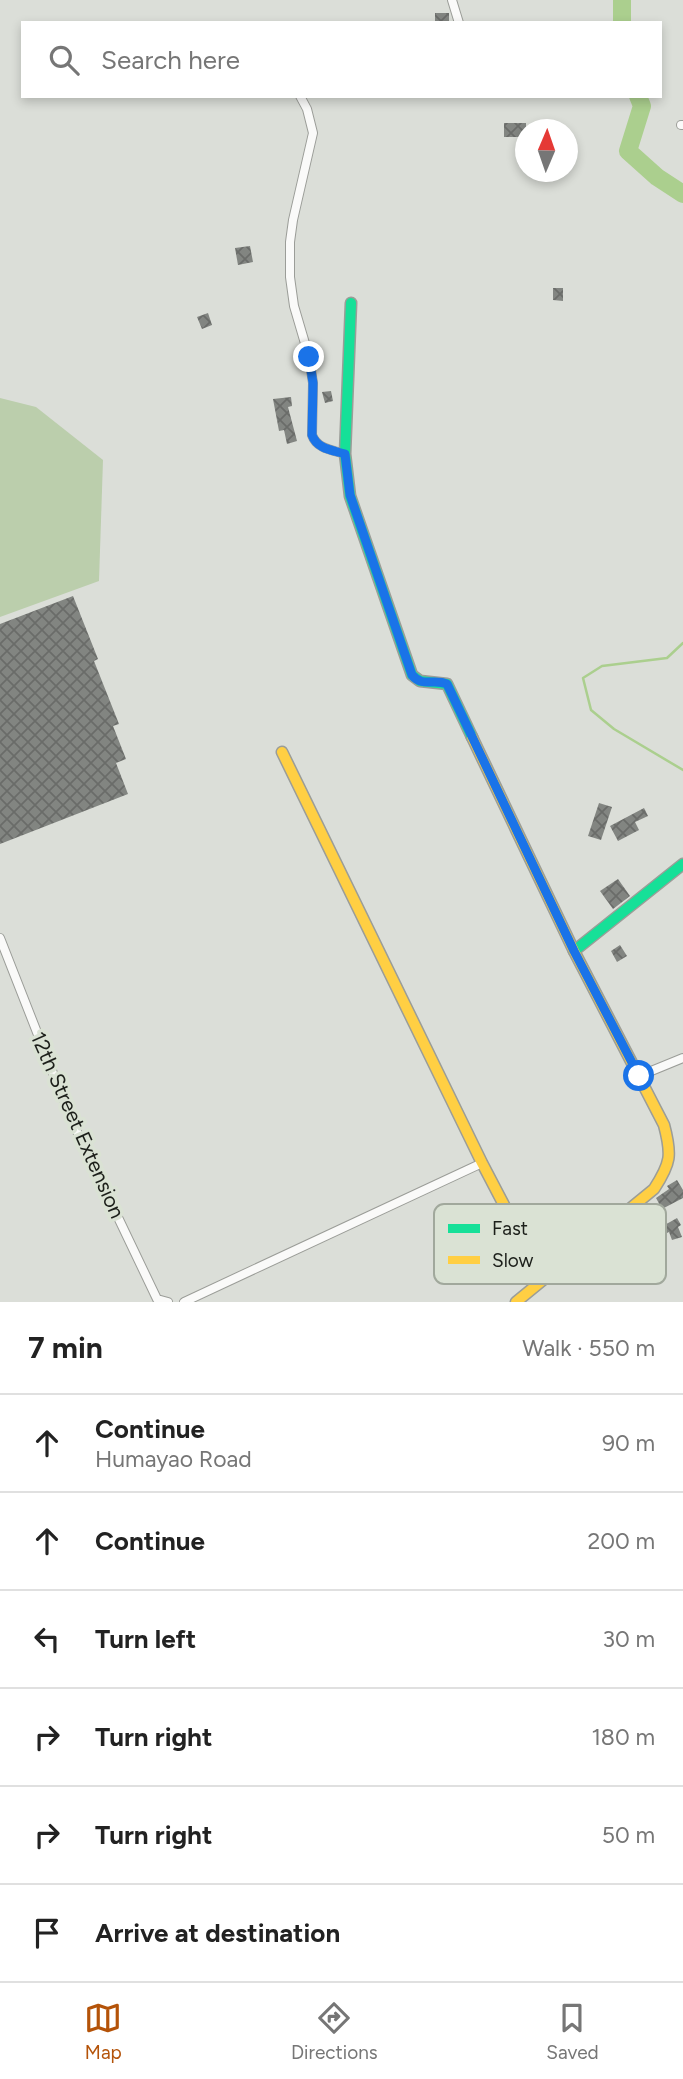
<!DOCTYPE html>
<html lang="en">
<head>
<meta charset="utf-8">
<style>
	:root { --surface:#fff; --page:#f6f6f6; --text:#222; --muted:#767676; --line:#e0e0e0; --accent:#b45309 }
	body { margin:0; font-family:Figtree,sans-serif; background:var(--page); color:var(--text) }
	.compass { position:absolute; left:515px; top:119px; width:63px; height:63px; border-radius:50%; background:var(--surface); box-shadow:0 4px 10px #0003; rotate:2deg }
	.stop { position:absolute; width:21px; height:21px; margin:-16px; border:5px solid #1a73e8; border-radius:50%; background:#fff }
	.stop.end { background:#1a73e8; border-color:#fff; box-shadow:0 2px 7px #0008 }
	.list { margin:0; padding:0; list-style:none }
	h2 { display:flex; justify-content:space-between; align-items:center; height:91px; margin:0; padding:0 28px; font-size:30px }
	h2 small { font-size:23px; font-weight:400; color:var(--muted) }
	.list li { display:grid; grid-template-columns:46px 1fr auto; gap:21px; align-items:center; box-sizing:border-box; height:98px; padding:0 28px; border-top:2px solid var(--line) }
	.list b { display:block; font-size:26px; white-space:nowrap }
	.list p { margin:0; font-size:23px; white-space:nowrap; color:var(--muted) }
	.list em { font-size:23px; font-style:normal; color:var(--muted) }
	.icon { flex:none; width:38px; height:38px; fill:none; stroke:currentColor; stroke-width:2; stroke-linecap:round; stroke-linejoin:round }
	.map { position:relative; flex:none; width:683px; height:1302px; overflow:hidden }
	.search { position:absolute; background:var(--surface); box-shadow:0 4px 10px #0003; left:21px; right:21px; top:21px; height:77px; display:flex; align-items:center; gap:18px; box-sizing:border-box; padding:0 24px; border-radius:0px; color:var(--muted); font-size:26px }
	.sheet { height:679px; background:var(--surface) }
	nav { display:flex; justify-content:space-around; align-items:center; box-sizing:border-box; height:98px; border-top:2px solid var(--line); background:var(--surface); font-size:19px; color:var(--muted) }
	nav a { display:grid; justify-items:center; gap:4px }
	nav .on { color:var(--accent) }
	.map>svg:first-child { display:block }
</style>
</head>
<body>
<div class="map">
<svg width="683" height="1302" viewBox="0 0 683 1302">
	<defs>
		<pattern id="building-cross-hatch" width="8" height="8" patternUnits="userSpaceOnUse" patternTransform="scale(1.75)"><rect width="8" height="8" fill="#828581"/><path d="M0 0l8 8M0 8l8-8" fill="none" stroke="#6a6c69"/></pattern>
	</defs>
	<rect width="100%" height="100%" fill="#dbded8"/>
	<path fill="#bbceac" d="M0,398L36,407L103,460L99,581L0,617Z"/>
	<g fill="none" stroke-linecap="round" stroke-linejoin="round">
		<path stroke="#abcf8e" stroke-width="2.5" d="M683,643L667,658L602,666L583,678L591,710L614,729L683,770"/>
		<g stroke="#abcf8e" stroke-width="18">
			<path d="M622,0V23"/>
			<path d="M638,96L642,106L628,151L657,177L683,194"/>
		</g>
	</g>
	<g fill="url(#building-cross-hatch)">
		<rect x="435" y="13" width="14" height="10"/>
		<rect x="504" y="123" width="22" height="14"/>
		<path d="M250,246L253,262L238,265L235,248Z"/>
		<path d="M553,288H563V301L553,300Z"/>
		<path d="M208,313L212,325L202,329L197,317Z"/>
		<path d="M331,391L333,401L325,403L322,392Z"/>
		<path d="M291,397L292,406L288,407L297,441L287,444L284,430L279,431L273,399Z"/>
		<path d="M73,596L98,659L94,661L119,724L113,726L126,759L116,763L128,794L0,844V624Z"/>
		<path d="M599,803L612,807L601,840L588,836Z"/>
		<path d="M644,808L648,816L635,822L639,830L618,841L610,826Z"/>
		<path d="M618,879L630,896L613,909L600,891Z"/>
		<path d="M620,945L627,956L617,962L611,951Z"/>
		<path d="M677,1180L683,1190V1198L662,1209L656,1198L669,1189L667,1186Z"/>
		<path d="M677,1218L681,1225L678,1227L682,1237L672,1240L669,1232L667,1233L663,1226Z"/>
	</g>
	<g fill="none" stroke-linecap="round" stroke-linejoin="round">
		<defs>
			<g id="street">
				<path d="M452,0L459,23"/>
				<path d="M300,96L307,109L313,133L293,220L290,242V277L294,306L309,357L313,383L312,435C317,449 332,450 345,454"/>
				<path d="M681,125H683"/>
				<path d="M0,938L71,1119L157,1299L168,1302"/>
				<path d="M639,1076L683,1058"/>
				<path d="M184,1302L482,1163"/>
			</g>
			<g id="fast">
				<path d="M351,303L345,454L350,496L412,675L420,681L447,684L472,737"/>
				<path d="M574,951L683,864"/>
			</g>
			<g id="slow">
				<path d="M472,737L574,951L664,1125C672,1155 671,1163 654,1189L516,1302"/>
				<path d="M282,752L482,1163L538,1270"/>
			</g>
		</defs>
		<use href="#street" stroke="#9b9d98" stroke-width="10"/>
		<use href="#fast" stroke="#9b9d98" stroke-width="13"/>
		<use href="#slow" stroke="#9b9d98" stroke-width="13"/>
		<use href="#street" stroke="#fafaf9" stroke-width="8"/>
		<use href="#fast" stroke="#16e098" stroke-width="10"/>
		<use href="#slow" stroke="#ffcf43" stroke-width="10"/>
	</g>
	<g fill="none" stroke-linecap="round" stroke-linejoin="round">
		<path stroke="#1a73e8" stroke-width="9" d="M309,357L313,383L312,435C317,449 332,450 345,454L350,495L412,675C423,688 434,678 447,684L574,951L639,1076"/>
	</g>
	<g text-anchor="middle" dominant-baseline="central" stroke-width="7" stroke-linejoin="round" paint-order="stroke">
		<g font-size="21" fill="#1c1f1a" stroke="#dae2d4">
			<text transform="translate(78 1125) rotate(66)">12th Street Extension</text>
		</g>
	</g>
	<rect x="434" y="1204" width="232" height="80" rx="10" fill="#dae2d4" stroke="#a1a89c" stroke-width="2"/>
	<rect x="448" y="1224" width="32" height="9" fill="#16e098"/>
	<rect x="448" y="1256" width="32" height="8" fill="#ffcf43"/>
	<g font-size="19" fill="#1c1f1a">
		<text x="492" y="1235">Fast</text>
		<text x="492" y="1267">Slow</text>
	</g>
</svg>
<svg class="compass" viewBox="-18 -18 36 36"><path d="M0-13l5 13h-10z" fill="#e53935"/><path d="M0 13l5-13h-10z" fill="#767676"/></svg>
<div class="stop" style="left:639px;top:1076px"></div>
<div class="stop end" style="left:309px;top:357px"></div>
<div class="search"><svg class="icon" aria-label="search" viewBox="0 0 24 24"><circle cx="10" cy="10" r="6"/><path d="M15 15l6 6"/></svg>Search here</div>
</div>
<section class="sheet">
<h2>7 min<small>Walk · 550 m</small></h2>
<ul class="list">
<li><svg class="icon" aria-label="ahead" viewBox="0 0 24 24"><path d="M12 20V5M6 11l6-6 6 6"/></svg><div><b>Continue</b><p>Humayao Road</p></div><em>90 m</em></li>
<li><svg class="icon" aria-label="ahead" viewBox="0 0 24 24"><path d="M12 20V5M6 11l6-6 6 6"/></svg><div><b>Continue</b></div><em>200 m</em></li>
<li><svg class="icon" aria-label="left" viewBox="0 0 24 24"><path d="M17 20v-9H6M10 6l-5 5 5 5"/></svg><div><b>Turn left</b></div><em>30 m</em></li>
<li><svg class="icon" aria-label="right" viewBox="0 0 24 24"><path d="M7 20v-9h11M14 6l5 5-5 5"/></svg><div><b>Turn right</b></div><em>180 m</em></li>
<li><svg class="icon" aria-label="right" viewBox="0 0 24 24"><path d="M7 20v-9h11M14 6l5 5-5 5"/></svg><div><b>Turn right</b></div><em>50 m</em></li>
<li><svg class="icon" aria-label="arrive" viewBox="0 0 24 24"><path d="M6 21V4h12l-3 4 3 4H6"/></svg><div><b>Arrive at destination</b></div></li>
</ul>
</section>
<nav>
<a class="on"><svg class="icon" aria-label="map" viewBox="0 0 24 24"><path d="M3 6l6-2 6 2 6-2v14l-6 2-6-2-6 2zM9 4v14M15 6v14"/></svg>Map</a>
<a><svg class="icon" aria-label="directions" viewBox="0 0 24 24"><path d="M12 3l9 9-9 9-9-9zM9 14v-3h6M13 9l2 2-2 2"/></svg>Directions</a>
<a><svg class="icon" aria-label="saved" viewBox="0 0 24 24"><path d="M7 4h10v16l-5-4-5 4z"/></svg>Saved</a>
</nav>
</body>
</html>
